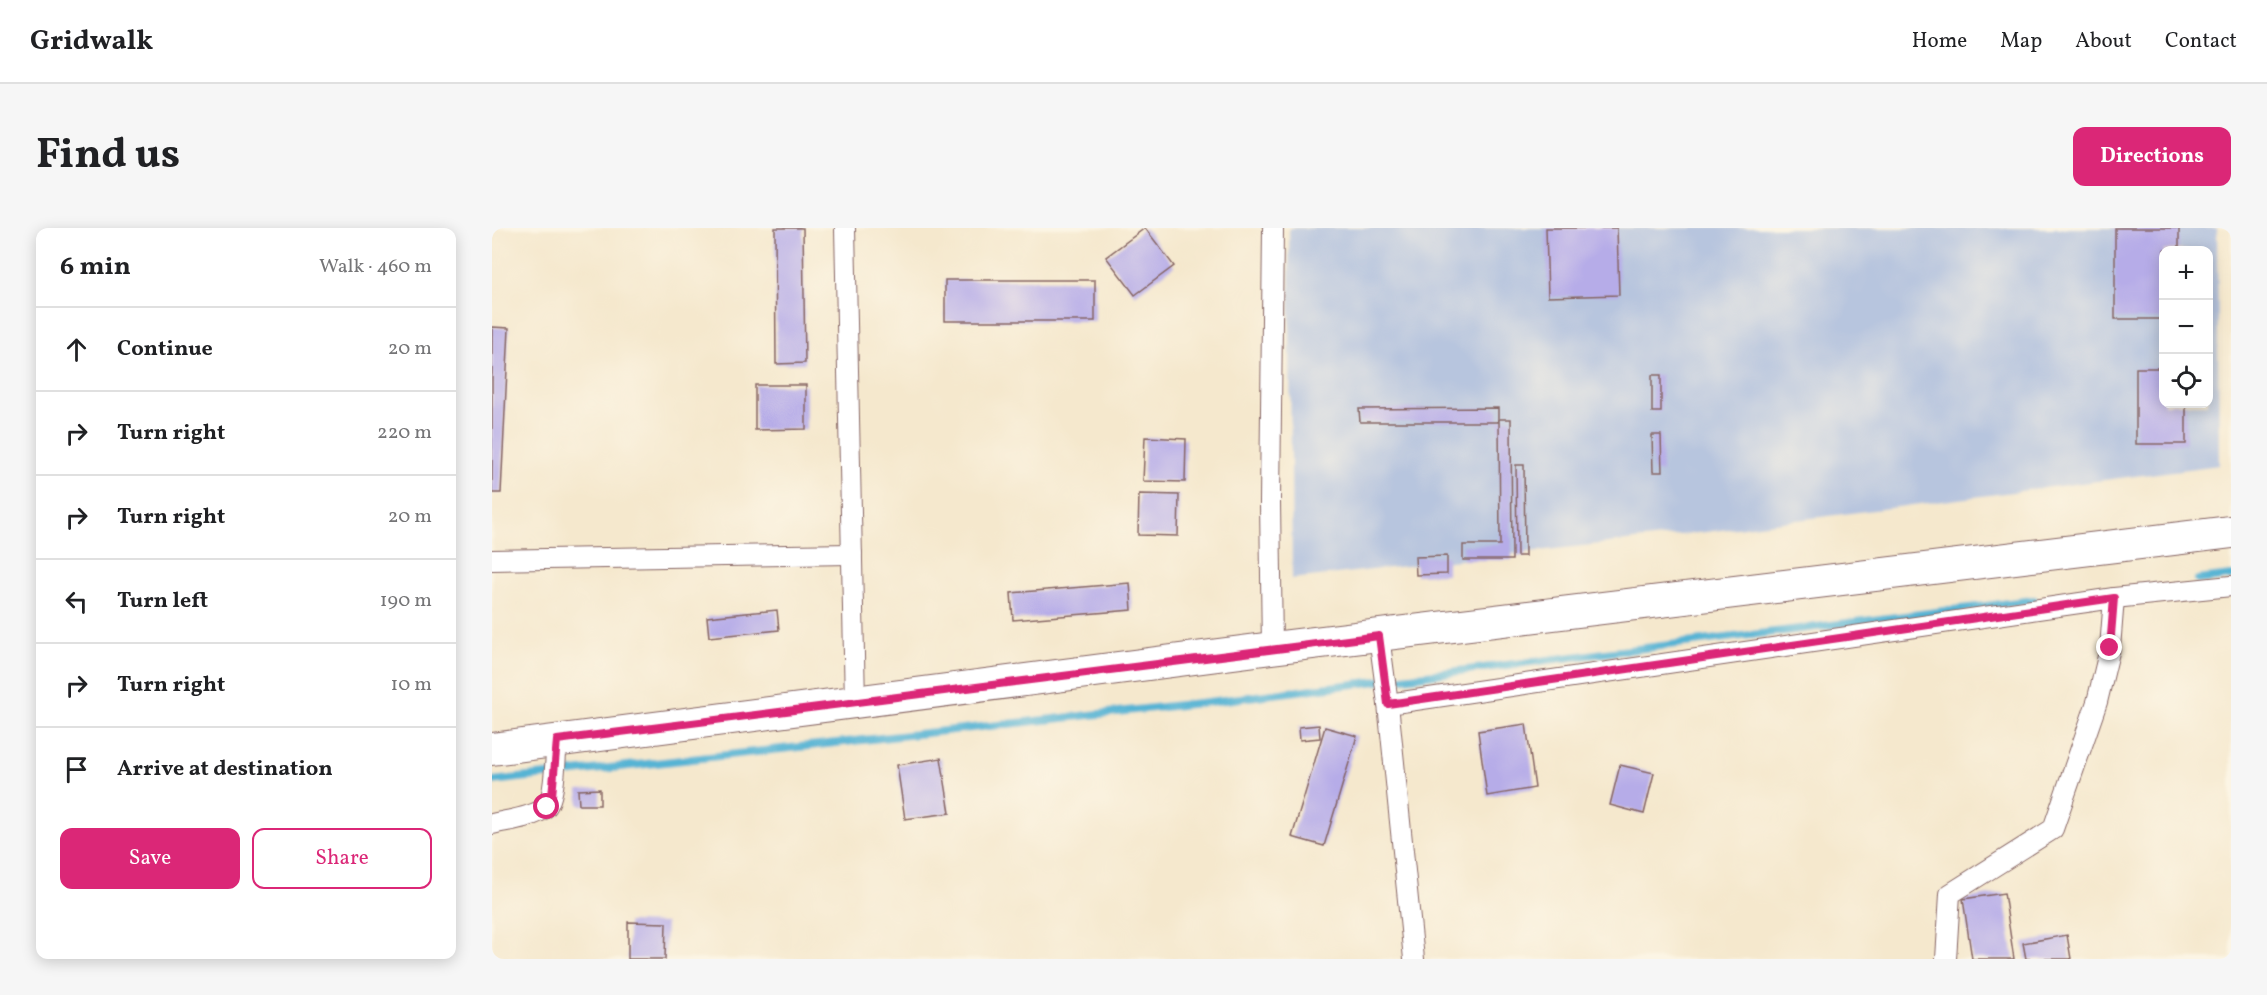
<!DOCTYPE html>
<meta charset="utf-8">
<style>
body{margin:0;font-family:Vollkorn,serif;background:#f6f6f6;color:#202124}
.controls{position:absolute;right:18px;top:18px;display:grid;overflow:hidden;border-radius:12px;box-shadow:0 3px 15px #0003}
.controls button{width:54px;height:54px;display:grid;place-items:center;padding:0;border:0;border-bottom:2px solid #e0e0e0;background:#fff;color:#202124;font:30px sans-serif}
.stop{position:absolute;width:18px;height:18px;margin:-14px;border:4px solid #db2777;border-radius:50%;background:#fff}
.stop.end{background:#db2777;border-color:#fff;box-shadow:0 2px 6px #0008}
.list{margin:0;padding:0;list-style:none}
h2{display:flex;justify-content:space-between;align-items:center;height:78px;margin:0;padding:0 24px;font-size:26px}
h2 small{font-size:20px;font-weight:400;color:#757577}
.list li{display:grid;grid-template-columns:39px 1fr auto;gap:18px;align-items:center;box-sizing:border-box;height:84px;padding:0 24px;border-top:2px solid #e0e0e0}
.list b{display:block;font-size:22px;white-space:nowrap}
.list em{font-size:20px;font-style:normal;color:#757577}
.actions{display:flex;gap:12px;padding:18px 24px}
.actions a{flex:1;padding:14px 0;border:2px solid #db2777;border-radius:12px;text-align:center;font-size:21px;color:#db2777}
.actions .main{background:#db2777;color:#fff}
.icon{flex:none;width:33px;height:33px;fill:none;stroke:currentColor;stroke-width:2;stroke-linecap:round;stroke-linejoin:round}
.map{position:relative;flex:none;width:1739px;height:731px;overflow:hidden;border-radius:12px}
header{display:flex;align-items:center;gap:36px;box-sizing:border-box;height:84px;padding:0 30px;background:#fff;border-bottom:2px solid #e0e0e0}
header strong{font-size:28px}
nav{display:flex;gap:33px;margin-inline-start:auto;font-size:21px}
.intro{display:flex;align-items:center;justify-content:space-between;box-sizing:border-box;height:144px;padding:0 36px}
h1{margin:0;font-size:42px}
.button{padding:15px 27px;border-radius:12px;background:#db2777;color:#fff;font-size:21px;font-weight:700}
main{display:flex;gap:36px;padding:0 36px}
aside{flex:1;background:#fff;border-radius:12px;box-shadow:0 3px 15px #0003}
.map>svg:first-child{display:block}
.industrial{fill:#b7c5de;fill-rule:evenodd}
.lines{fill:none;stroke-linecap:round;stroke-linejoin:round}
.stream{stroke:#56b4d4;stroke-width:8}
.building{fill:#b6ace8}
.minor-casing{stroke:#866564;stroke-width:22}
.primary-casing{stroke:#866564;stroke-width:34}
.minor{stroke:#fff;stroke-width:20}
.primary{stroke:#fff;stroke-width:32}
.route{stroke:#db2777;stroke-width:8}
</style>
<header>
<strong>Gridwalk</strong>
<nav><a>Home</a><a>Map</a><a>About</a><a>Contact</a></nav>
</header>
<div class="intro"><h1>Find us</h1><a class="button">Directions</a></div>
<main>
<aside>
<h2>6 min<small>Walk · 460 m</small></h2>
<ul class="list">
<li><svg class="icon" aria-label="ahead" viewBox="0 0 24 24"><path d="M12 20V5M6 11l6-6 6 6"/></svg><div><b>Continue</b></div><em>20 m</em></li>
<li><svg class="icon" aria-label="right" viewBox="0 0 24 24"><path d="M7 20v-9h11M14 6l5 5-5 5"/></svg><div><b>Turn right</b></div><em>220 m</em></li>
<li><svg class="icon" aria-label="right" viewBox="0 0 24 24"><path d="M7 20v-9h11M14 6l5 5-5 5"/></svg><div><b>Turn right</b></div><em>20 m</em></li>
<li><svg class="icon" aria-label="left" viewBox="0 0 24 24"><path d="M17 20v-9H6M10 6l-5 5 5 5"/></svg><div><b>Turn left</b></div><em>190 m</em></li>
<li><svg class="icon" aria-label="right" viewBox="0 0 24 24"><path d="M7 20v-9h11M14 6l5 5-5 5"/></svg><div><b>Turn right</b></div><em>10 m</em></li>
<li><svg class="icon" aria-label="arrive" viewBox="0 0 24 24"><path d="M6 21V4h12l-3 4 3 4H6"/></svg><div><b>Arrive at destination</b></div></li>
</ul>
<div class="actions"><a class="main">Save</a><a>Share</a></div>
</aside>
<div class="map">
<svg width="1739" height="731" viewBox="0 0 1739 731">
<rect width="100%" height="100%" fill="#fcf5e5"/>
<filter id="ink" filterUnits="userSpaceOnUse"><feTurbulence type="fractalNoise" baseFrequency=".0167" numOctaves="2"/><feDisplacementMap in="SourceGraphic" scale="12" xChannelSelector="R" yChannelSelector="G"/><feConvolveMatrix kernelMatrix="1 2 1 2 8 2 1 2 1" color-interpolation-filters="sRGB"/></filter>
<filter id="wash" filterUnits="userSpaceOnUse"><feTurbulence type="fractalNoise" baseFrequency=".008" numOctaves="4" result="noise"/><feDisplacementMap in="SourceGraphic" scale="24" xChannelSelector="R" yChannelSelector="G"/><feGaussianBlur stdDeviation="1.35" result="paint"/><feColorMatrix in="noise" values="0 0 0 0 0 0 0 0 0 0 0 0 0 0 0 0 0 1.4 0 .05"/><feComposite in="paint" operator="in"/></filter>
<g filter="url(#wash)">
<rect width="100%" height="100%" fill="#f5e8cd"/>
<path class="industrial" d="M797 0H1725L1727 237 1214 304 800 351ZM1672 22H1716V176H1672Z"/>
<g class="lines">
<g class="stream">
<polyline points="1706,352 1739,348"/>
<polyline points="0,553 716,474 1542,372"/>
</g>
</g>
<g id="blocks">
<g class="building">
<polygon points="283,0 311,0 313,135 284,136"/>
<polygon points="653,0 682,38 643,67 614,29"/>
<polygon points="1054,0 1125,0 1127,67 1056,69"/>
<polygon points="1623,0 1687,0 1687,22 1672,22 1672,91 1623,91"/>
<rect x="453" y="52" width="150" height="41"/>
<polygon points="0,99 17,100 9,265 0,265"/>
<polygon points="1644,140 1672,140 1672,176 1694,176 1694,216 1644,216"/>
<rect x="1160" y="147" width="9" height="37"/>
<polygon points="263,157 314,157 314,201 263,202"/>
<polygon points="1006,180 1006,194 868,194 867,181"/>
<polygon points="1007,191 1019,191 1020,332 971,332 971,317 1008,317"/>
<polygon points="1160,207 1169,207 1170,244 1161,244"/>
<polygon points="653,209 694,211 693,254 651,253"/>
<polygon points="1024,237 1032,237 1033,328 1025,328"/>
<polygon points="647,266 687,267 686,308 646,307"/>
<polygon points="955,328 955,346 924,347 923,329"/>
<polygon points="638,355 640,382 521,392 519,365"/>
<polygon points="285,382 287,402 217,409 215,389"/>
<polygon points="1034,496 1043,560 995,568 986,503"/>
<polygon points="827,497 828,510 808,512 807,499"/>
<polygon points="833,499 865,508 832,618 800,609"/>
<polygon points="449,530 458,585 413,591 405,537"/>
<polygon points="1128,537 1162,545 1152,586 1118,577"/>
<polygon points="108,561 108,577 87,577 86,562"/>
<polygon points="1512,665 1522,731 1480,731 1471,671"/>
<polygon points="136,694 174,695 173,731 136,731"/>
<polygon points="1575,707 1579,731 1534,731 1531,715"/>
</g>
</g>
</g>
<g filter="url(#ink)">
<use href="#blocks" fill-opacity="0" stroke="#866564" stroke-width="1.5"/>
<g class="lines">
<defs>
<g id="minor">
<polyline points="353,0 363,475"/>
<polyline points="0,332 360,326"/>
<polyline points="887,408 896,476 922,731"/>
<polyline points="780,420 778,274 781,0"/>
<polyline points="896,476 1622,370 1739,358"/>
<path d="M0 596C16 592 40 590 53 580 64 571 63 527 65 512"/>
<polyline points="1454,731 1458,666 1561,601 1605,474 1618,420 1622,370"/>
</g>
<polyline id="primary" points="0,521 780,420 1739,304"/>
</defs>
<use href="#minor" class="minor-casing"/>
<use href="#primary" class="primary-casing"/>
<use href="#minor" class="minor"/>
<use href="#primary" class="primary"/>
</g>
</g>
<g class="lines" filter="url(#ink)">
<polyline class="route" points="55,579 60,568 65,512 887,408 896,476 1622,370 1618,420"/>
</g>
</svg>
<div class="controls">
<button>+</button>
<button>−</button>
<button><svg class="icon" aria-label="locate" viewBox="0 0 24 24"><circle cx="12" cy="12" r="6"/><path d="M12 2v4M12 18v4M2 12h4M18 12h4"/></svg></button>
</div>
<div class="stop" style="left:55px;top:579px"></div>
<div class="stop end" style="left:1618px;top:420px"></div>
</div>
</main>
